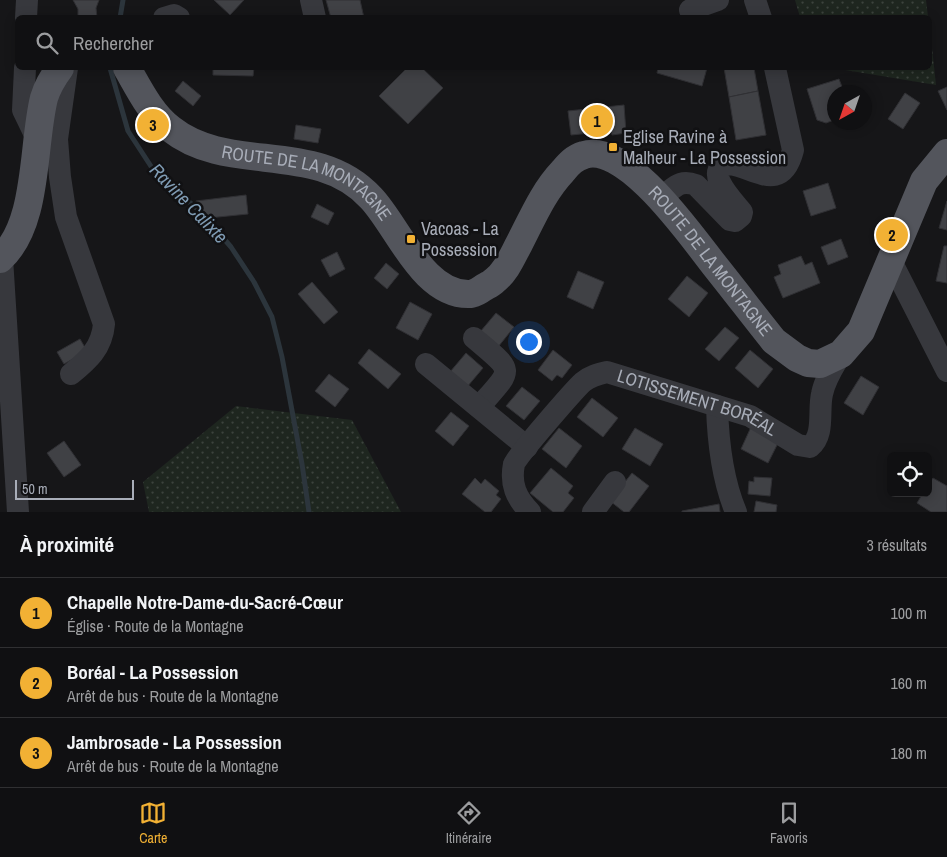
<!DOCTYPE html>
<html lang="fr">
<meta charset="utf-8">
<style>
body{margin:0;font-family:"Archivo Narrow",sans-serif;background:#1e1e20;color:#f1f3f6}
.controls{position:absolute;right:15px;bottom:15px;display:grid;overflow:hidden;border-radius:8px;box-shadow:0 2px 12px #0003}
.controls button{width:45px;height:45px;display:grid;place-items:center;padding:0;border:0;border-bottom:1px solid #303032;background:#101012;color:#f1f3f6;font:25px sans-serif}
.compass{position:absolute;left:827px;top:85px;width:45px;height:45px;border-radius:50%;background:#101012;box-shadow:0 2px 12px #0003;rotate:220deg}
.scale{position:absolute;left:15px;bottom:12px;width:119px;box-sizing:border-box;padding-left:5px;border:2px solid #a8adb8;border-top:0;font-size:14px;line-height:18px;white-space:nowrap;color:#a8adb8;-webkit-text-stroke:4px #111113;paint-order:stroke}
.you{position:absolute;left:528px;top:341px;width:18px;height:18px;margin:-12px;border:4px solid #fff;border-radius:50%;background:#1a73e8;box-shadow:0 0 0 8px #1a73e833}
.badge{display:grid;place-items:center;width:32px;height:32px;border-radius:50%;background:#f2b134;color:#111;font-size:16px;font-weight:700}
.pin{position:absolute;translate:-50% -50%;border:2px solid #fff;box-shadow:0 1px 5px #0006}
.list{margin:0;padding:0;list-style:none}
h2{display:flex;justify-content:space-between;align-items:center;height:65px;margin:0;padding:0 20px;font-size:21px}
h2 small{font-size:16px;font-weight:400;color:#9c9d9f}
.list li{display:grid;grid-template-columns:32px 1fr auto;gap:15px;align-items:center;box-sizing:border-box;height:70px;padding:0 20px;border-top:1px solid #303032}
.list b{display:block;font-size:19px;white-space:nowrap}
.list p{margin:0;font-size:16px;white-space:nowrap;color:#9c9d9f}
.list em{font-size:16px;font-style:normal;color:#9c9d9f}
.icon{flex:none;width:28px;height:28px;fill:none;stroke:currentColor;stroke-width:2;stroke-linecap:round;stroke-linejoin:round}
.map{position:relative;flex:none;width:947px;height:512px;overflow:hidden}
.search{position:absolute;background:#101012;box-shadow:0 2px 12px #0003;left:15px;right:15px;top:15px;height:55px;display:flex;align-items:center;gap:12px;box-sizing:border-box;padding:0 18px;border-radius:8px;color:#9c9d9f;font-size:19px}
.sheet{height:275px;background:#101012}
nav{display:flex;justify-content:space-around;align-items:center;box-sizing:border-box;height:70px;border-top:1px solid #303032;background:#101012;font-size:14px;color:#9c9d9f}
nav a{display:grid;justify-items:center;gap:2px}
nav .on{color:#f2b134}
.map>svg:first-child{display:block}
.grass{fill:url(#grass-dots)}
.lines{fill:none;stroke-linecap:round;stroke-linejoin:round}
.stream{stroke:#2c353c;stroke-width:5}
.building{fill:#404145;stroke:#303034}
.minor{stroke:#37383d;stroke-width:22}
.major{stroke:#53555c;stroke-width:28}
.poi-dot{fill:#f2b134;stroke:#111113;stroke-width:2}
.labels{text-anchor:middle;stroke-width:5;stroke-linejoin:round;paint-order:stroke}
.poi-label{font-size:18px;fill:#a8adb8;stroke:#111113;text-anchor:start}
.street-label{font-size:18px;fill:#a8adb8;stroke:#111113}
.water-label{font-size:19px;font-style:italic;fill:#7f9bb3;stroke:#111113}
</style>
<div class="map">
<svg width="947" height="512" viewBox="0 0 947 512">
<defs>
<pattern id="grass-dots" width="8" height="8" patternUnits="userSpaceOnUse" patternTransform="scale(1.25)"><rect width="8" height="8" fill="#1e261f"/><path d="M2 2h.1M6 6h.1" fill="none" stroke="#3c433d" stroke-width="1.8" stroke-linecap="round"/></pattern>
</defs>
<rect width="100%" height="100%" fill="#161618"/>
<g class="grass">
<polygon points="795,0 926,0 928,17 800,17"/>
<polygon points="930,29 936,85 833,68 930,68"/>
<polygon points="236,406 352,420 401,512 149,512 143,482"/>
</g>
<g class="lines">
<g class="stream">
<polyline points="120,18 123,0"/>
<polyline points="110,68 128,131 156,174 201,212 231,247 254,282 272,317 282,357 302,464 309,512"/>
</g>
</g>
<g class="building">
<polygon points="73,0 99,0 96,8 97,18 78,18 78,9"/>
<polygon points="214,0 244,0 230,15"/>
<polygon points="326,0 360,0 364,18 331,18"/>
<polygon points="213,68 254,68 253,76 213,75"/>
<polygon points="407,68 422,68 443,88 408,124 379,96"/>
<polygon points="658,68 707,68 702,86 657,73"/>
<polygon points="724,68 754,68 758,91 729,97"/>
<polygon points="839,79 844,92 834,92 834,120 826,123 817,120 807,89"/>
<polygon points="183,81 201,96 193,106 175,91"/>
<polygon points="947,87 947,110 938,91"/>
<polygon points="758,91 766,135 736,140 729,97"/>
<polygon points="905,93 920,103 903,129 888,119"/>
<polygon points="624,105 626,133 612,135 611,131 571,135 568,111"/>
<polygon points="296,125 321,129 318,143 294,139"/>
<polygon points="828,183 836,208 811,216 803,191"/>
<polygon points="246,195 248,214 198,219 196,201"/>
<polygon points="947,201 947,230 939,228"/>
<polygon points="317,204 334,213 328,225 311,217"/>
<polygon points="841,239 848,257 828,265 821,247"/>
<polygon points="944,246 947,246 947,283 936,281"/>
<polygon points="337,252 345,269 330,277 321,260"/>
<polygon points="801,256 805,265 812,262 820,283 783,298 774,277 781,274 778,265"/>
<polygon points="386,263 399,274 387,289 374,278"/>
<polygon points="578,271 604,282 593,309 567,297"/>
<polygon points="687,276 708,293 689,317 668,299"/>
<polygon points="312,282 338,312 324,324 298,294"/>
<polygon points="410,302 432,314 418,340 396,328"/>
<polygon points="496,313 514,327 498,347 480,332"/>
<polygon points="725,327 739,338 719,361 705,349"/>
<polygon points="80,339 87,351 64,364 57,352"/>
<polygon points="369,349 401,374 388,389 358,363"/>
<polygon points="553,350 572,365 562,378 557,375 552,381 538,370"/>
<polygon points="750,350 773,369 758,388 735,368"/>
<polygon points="466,353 483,368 467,387 450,372"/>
<polygon points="329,374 349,389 335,407 315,391"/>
<polygon points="861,376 879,387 863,415 844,403"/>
<polygon points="522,387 540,401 524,420 506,406"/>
<polygon points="592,398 618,418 603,437 577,417"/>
<polygon points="451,412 469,426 453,446 435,431"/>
<polygon points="751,427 779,441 768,463 741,449"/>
<polygon points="559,428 582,446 566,468 542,449"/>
<polygon points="635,428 663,444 650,466 622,449"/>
<polygon points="64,441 81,465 64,477 47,453"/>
<polygon points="551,468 573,486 568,493 574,498 563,512 553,512 530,493"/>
<polygon points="632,473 649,486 629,512 624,512 610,501"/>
<polygon points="754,477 772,478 770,496 748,494 749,481 754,482"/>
<polygon points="475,478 481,484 485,479 499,491 496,495 501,499 491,512 485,512 462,494"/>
<polygon points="933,478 947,486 947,512 931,512 917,503 923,493 928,493 928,484"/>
<polygon points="756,501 777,505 776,512 754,512"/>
<polygon points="719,504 720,512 682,512 682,511"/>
</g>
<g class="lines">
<g class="minor">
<polyline points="311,0 315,18"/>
<polyline points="755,0 761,18"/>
<polyline points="690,10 718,0"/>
<polyline points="26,18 27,0"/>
<polyline points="164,18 174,15 179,18"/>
<polyline points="25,68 23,110 38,141"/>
<path d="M67 68 57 139 60 177 66 217 104 324C102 348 88 360 71 374"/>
<path d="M661 197C675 188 679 179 696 185L730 220 735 221 741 216 742 212C734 202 700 168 730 164 757 169 782 193 793 150L775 68"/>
<polyline points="2,258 18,512"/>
<polyline points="891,261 947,371"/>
<path d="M474 338C515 373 514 367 479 407"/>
<polyline points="426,364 527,447"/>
<path d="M717 406C718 442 722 479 736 512"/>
<path id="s1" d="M530 512C516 498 510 484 514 464 515 458 575 389 583 382 590 376 598 374 607 372L750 416 798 445 810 447C825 435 818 411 822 394 825 379 834 366 841 354"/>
<polyline points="593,512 615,482"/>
</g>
<g class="major">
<path id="s2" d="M127 68C139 89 151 114 171 129 229 175 317 139 371 198 398 226 423 297 471 294 475 293 479 291 483 288 486 286 491 284 494 281 506 272 512 257 519 244 532 219 543 192 563 171 569 164 574 158 584 155 626 141 692 237 715 266 735 291 754 316 774 341L797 358 808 363 820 364 841 354 861 331 924 181 947 153"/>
<path d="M0 259C39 224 32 146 44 98 47 88 54 76 60 68"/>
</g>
</g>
<g class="poi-dot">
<rect x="608" y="142" width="10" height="10" rx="2.5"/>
<rect x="406" y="234" width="10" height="10" rx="2.5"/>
</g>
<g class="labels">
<g class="poi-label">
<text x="623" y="143">Eglise Ravine à<tspan x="623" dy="21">Malheur - La Possession</tspan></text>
<text x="421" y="235">Vacoas - La<tspan x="421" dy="21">Possession</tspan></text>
</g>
<g class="street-label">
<text dy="6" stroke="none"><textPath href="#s2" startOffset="225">ROUTE DE LA MONTAGNE</textPath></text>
<text dy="6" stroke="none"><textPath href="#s2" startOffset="792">ROUTE DE LA MONTAGNE</textPath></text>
<text dy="6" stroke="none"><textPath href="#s1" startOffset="282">LOTISSEMENT BORÉAL</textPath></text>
</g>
<g class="water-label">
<text transform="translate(189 203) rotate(46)" y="7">Ravine Calixte</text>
</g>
</g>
</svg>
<div class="controls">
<button><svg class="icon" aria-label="locate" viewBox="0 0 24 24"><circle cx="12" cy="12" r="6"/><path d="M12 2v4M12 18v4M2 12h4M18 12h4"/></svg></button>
</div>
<svg class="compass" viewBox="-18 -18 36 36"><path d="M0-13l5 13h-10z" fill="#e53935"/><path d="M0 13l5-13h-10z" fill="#9c9d9f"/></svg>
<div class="scale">50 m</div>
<div class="you"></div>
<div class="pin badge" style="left:597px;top:121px">1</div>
<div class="pin badge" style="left:892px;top:235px">2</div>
<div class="pin badge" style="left:153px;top:125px">3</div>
<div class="search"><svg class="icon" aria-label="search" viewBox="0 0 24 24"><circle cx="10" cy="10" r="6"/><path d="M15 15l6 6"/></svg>Rechercher</div>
</div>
<section class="sheet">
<h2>À proximité<small>3 résultats</small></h2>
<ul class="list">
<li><span class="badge">1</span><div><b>Chapelle Notre-Dame-du-Sacré-Cœur</b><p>Église · Route de la Montagne</p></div><em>100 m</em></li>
<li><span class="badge">2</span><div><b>Boréal - La Possession</b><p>Arrêt de bus · Route de la Montagne</p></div><em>160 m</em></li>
<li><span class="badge">3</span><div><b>Jambrosade - La Possession</b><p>Arrêt de bus · Route de la Montagne</p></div><em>180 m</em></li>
</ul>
</section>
<nav>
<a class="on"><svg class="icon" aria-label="map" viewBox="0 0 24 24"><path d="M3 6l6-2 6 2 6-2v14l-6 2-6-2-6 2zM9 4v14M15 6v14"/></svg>Carte</a>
<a><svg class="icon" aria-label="directions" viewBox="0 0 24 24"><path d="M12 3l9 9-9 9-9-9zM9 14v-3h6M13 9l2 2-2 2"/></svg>Itinéraire</a>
<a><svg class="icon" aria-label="saved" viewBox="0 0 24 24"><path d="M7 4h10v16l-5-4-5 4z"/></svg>Favoris</a>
</nav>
